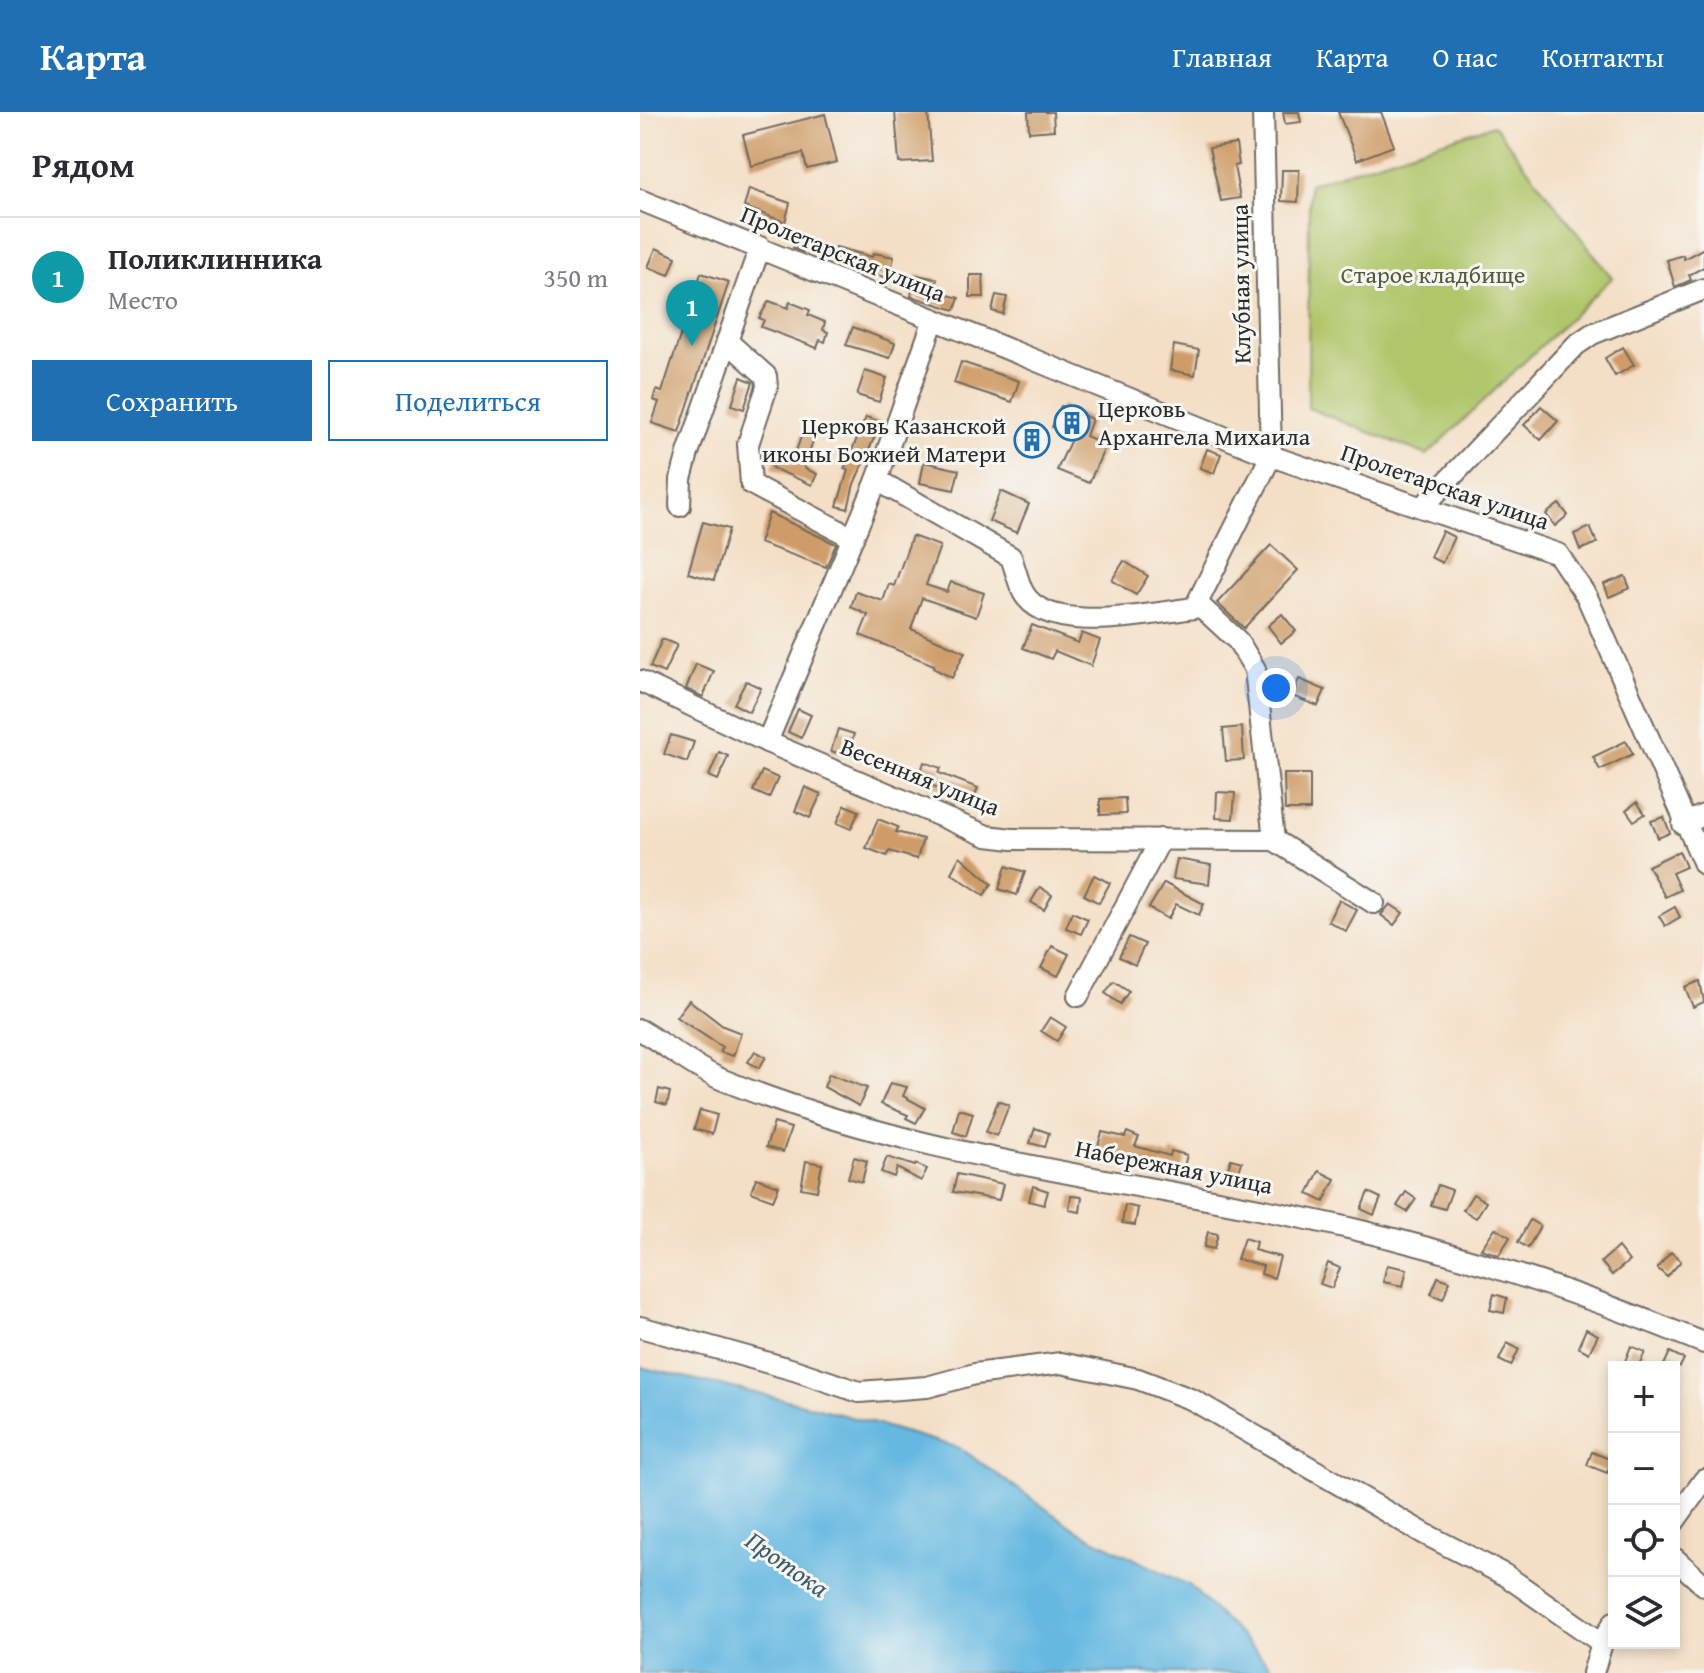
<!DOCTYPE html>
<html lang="ru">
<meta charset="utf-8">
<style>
body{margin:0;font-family:"Gentium Book Plus",serif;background:#f7f7f7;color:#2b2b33}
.controls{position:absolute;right:24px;bottom:24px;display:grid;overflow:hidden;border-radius:0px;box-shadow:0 4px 12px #0003}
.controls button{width:72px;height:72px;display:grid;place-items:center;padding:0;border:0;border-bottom:2px solid #e1e1e2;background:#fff;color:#2b2b33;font:40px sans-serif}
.you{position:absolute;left:636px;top:576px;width:28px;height:28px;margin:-20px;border:6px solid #fff;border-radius:50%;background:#1a73e8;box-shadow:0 0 0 12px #1a73e833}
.badge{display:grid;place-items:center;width:52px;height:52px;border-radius:50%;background:#1f6fb2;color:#fff;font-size:26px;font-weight:700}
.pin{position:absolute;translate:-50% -66px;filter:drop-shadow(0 2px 4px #0008)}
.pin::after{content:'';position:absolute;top:42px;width:28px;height:24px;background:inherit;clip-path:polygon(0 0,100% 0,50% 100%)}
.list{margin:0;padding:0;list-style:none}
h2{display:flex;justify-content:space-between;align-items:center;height:104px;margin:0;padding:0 32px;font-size:34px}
h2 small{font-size:26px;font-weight:400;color:#7c7c81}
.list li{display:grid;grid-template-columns:52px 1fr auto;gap:24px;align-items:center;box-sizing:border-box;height:120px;padding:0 32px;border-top:2px solid #e1e1e2}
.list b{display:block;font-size:30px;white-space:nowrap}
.list p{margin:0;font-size:26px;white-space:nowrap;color:#7c7c81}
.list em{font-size:26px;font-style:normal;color:#7c7c81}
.actions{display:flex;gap:16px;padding:24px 32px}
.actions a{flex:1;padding:18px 0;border:2px solid #1f6fb2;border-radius:0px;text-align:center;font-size:28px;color:#1f6fb2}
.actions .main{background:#1f6fb2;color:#fff}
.icon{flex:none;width:44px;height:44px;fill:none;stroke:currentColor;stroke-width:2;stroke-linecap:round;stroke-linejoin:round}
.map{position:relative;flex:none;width:1064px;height:1561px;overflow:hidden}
header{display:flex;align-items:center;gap:48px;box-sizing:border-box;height:112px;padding:0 40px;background:#1f6fb2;color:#fff}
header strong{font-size:38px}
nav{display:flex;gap:44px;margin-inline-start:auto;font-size:28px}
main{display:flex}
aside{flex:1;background:#fff}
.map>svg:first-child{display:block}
.green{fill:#b1c66b;stroke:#6e784b;stroke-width:2}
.water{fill:#65b8e1;stroke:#487286;stroke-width:2}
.building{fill:#cf9c68}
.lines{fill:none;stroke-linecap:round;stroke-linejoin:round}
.minor-casing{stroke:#716a61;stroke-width:24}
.minor{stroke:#fff;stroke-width:20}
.labels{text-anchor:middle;stroke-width:6;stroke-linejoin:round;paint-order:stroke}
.street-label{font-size:24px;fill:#2b2b2b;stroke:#f6f6f2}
.park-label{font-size:24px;fill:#535a3e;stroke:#f6f6f2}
.poi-label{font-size:24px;fill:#2b2b2b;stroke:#f6f6f2;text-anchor:start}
.water-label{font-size:26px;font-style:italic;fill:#3f5c6b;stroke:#f6f6f2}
</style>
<header>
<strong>Карта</strong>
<nav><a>Главная</a><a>Карта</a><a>О нас</a><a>Контакты</a></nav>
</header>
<main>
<aside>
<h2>Рядом<small></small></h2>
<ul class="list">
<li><span class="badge" style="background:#0f9aa8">1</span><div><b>Поликлинника</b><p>Место</p></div><em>350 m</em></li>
</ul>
<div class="actions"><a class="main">Сохранить</a><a>Поделиться</a></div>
</aside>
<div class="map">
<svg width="1064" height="1561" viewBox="0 0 1064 1561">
<rect width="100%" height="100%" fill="#f6f6f2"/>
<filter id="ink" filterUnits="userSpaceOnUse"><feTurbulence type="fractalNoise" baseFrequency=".0125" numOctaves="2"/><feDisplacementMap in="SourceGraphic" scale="16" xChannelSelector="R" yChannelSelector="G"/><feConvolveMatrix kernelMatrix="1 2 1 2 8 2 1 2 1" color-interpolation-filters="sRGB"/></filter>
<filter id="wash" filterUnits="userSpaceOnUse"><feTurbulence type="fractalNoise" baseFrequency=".006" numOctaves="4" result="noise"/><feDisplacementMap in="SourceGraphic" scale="32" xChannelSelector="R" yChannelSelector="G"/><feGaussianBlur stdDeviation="1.8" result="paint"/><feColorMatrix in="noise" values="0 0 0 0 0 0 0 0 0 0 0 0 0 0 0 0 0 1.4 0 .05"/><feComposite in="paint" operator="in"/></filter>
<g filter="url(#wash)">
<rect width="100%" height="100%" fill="#f4dfc6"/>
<polygon class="green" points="854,13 972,166 787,343 668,296 669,72"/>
<polygon class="water" points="0,1255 168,1293 320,1336 439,1420 549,1473 638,1561 0,1561"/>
<g id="blocks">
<g class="building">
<polygon points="255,0 288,0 292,49 259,51"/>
<polygon points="388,0 413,0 414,18 389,20"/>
<polygon points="643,0 659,0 661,10 645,12"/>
<polygon points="698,0 741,0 754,34 717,48"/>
<polygon points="185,2 197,50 167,57 163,41 111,54 103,23"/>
<polygon points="596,32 599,53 594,54 600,86 581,89 569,36"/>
<polygon points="642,58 659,58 658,90 641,89"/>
<polygon points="109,77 150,91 145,110 104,95"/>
<polygon points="157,123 167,126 163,140 153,136"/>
<polygon points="196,135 232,145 233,141 254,145 249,166 192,152"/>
<polygon points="16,136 36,145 29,163 8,155"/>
<polygon points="1064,136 1064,155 1049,163 1051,168 1035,175 1027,148 1043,143 1044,147"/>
<polygon points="61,161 89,170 39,320 12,311 19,290 13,288 16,278 22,280 51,190 46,188 49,179 55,181"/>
<polygon points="276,163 297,167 294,179 319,186 315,198 271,184"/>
<polygon points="330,163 343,163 344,185 330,185"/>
<polygon points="356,183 367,185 363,202 352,199"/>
<polygon points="129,189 148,196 150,190 170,198 168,203 185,210 183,218 188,220 185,230 180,228 177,236 121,215 124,208 119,206"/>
<polygon points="213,215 255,231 250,246 206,233"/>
<polygon points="534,233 559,238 555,263 530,258"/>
<polygon points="983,235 994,253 975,264 965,246"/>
<polygon points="321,250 379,269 372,290 314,271"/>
<polygon points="225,259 247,266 239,290 217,283"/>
<polygon points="101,265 113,270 104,297 92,293"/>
<polygon points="421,294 452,307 446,324 466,333 449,371 417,358 432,325 412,315"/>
<polygon points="901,294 918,309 901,328 884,313"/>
<polygon points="226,305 241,310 214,372 208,397 197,394 208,358 204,357"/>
<polygon points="165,313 177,317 164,356 177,362 172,373 132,356 137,344 152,351"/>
<polygon points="567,337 581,342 574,361 560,356"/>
<polygon points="284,350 319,358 314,378 280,371"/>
<polygon points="361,379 389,392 377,421 349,409"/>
<polygon points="919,392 928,403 915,414 906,402"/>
<polygon points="129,401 196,432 186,455 119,431"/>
<polygon points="63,410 89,417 74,468 48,461"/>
<polygon points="950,415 957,431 940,438 934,422"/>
<polygon points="802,419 814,425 802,451 790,445"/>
<polygon points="272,424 300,434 286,473 307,480 311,470 344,481 336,505 282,486 271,517 325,540 312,566 293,556 294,553 220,523 228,503 211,495 216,480 243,489 249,472 254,474"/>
<polygon points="631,433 658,458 604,516 577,491"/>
<polygon points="484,449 508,464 496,483 472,468"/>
<polygon points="985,464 990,476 969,485 964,472"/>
<polygon points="642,502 656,519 641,531 628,514"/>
<polygon points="392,513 438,531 442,521 460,528 451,554 415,539 411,547 383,536"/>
<polygon points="22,527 37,533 24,561 10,555"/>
<polygon points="56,552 74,559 63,585 46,577"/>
<polygon points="659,567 685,578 678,594 652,584"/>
<polygon points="106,569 121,576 109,600 94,592"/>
<polygon points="158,597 171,603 161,626 148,620"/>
<polygon points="602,615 604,648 586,649 583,617"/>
<polygon points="198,617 214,622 207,644 191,639"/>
<polygon points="31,623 54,630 47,650 24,642"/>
<polygon points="986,629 993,642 960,658 953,645"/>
<polygon points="79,640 88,644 78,668 69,664"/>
<polygon points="284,650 301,656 299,661 338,676 330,696 305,686 308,679 278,669"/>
<polygon points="122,659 138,666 129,686 113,679"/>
<polygon points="644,662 670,662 670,698 645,698"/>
<polygon points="165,675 181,682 170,706 155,699"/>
<polygon points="577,680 595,681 593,707 576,706"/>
<polygon points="485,686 486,702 460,703 460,687"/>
<polygon points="997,690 1005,702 994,709 986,698"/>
<polygon points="205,693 219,699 211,717 197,711"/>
<polygon points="1024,705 1030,721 1018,726 1011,709"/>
<polygon points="238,707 258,715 256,720 283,727 277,747 249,739 247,744 226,736"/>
<polygon points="1039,739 1046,755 1032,761 1040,778 1025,785 1008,754"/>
<polygon points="320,744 352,772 344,783 311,761"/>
<polygon points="537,747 571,753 569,772 533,767"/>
<polygon points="366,754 385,760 377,783 359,777"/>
<polygon points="454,763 470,771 459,791 444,783"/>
<polygon points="524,771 564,792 559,803 536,792 528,807 509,796"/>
<polygon points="400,775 412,783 404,798 391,790"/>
<polygon points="699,788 717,798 706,819 688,809"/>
<polygon points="750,792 763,801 754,813 741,803"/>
<polygon points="1035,795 1040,805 1025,814 1019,804"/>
<polygon points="432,800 448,807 441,822 426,816"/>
<polygon points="489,825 505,832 495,853 479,845"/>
<polygon points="412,834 429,842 418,864 401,856"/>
<polygon points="474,869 489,879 480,892 465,881"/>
<polygon points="1060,869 1064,890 1053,895 1045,875"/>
<polygon points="49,888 83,914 101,921 93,944 80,940 82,935 36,905"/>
<polygon points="410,905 426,915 417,929 401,919"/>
<polygon points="115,939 126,945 119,956 108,950"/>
<polygon points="189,962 227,976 219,994 184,975"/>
<polygon points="250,971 267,975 263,984 285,996 276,1011 266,1006 268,1003 241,992"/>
<polygon points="19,977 30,980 27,993 16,990"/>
<polygon points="358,989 369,993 357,1024 346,1020"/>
<polygon points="319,997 333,1001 326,1024 313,1020"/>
<polygon points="60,998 77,1003 72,1022 54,1017"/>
<polygon points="134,1011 151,1016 143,1040 126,1035"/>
<polygon points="395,1016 409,1021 405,1035 390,1031"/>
<polygon points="462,1020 485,1025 487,1020 499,1025 495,1034 530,1044 531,1039 547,1043 543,1058 520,1053 518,1059 458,1034"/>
<polygon points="214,1045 227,1049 222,1070 208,1066"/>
<polygon points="247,1045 275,1054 276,1052 287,1057 281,1069 257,1056 254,1065 241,1060"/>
<polygon points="591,1047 602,1050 598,1063 587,1060"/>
<polygon points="166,1049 182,1052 177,1079 161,1076"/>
<polygon points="679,1059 695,1067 684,1090 668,1082"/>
<polygon points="317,1062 363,1072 359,1088 313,1080"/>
<polygon points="116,1066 139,1074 133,1088 111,1080"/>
<polygon points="798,1073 812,1078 805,1097 791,1093"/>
<polygon points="393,1074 408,1079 404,1093 389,1089"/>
<polygon points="728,1080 741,1086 734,1103 721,1097"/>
<polygon points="766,1080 776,1087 767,1100 757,1094"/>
<polygon points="833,1082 846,1090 836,1106 823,1098"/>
<polygon points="431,1084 442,1085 440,1100 429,1098"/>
<polygon points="485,1093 498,1096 495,1113 482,1111"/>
<polygon points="890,1108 900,1114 888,1136 878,1130"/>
<polygon points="855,1116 870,1125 859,1143 841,1137"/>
<polygon points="568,1120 578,1122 574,1137 564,1135"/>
<polygon points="604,1126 616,1130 614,1138 640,1145 634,1166 621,1162 623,1154 597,1147"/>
<polygon points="978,1135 989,1149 972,1163 961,1150"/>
<polygon points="1031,1140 1041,1149 1027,1165 1017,1156"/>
<polygon points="688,1151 700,1156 692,1176 680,1172"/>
<polygon points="747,1153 767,1157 763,1174 743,1170"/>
<polygon points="798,1165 810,1169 803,1187 791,1182"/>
<polygon points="854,1182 867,1186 864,1201 850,1198"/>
<polygon points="946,1217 958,1223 949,1241 938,1235"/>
<polygon points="867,1231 879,1237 871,1254 859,1248"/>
<polygon points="991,1234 1005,1240 998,1255 984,1252"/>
<polygon points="1030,1240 1044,1247 1040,1255 1023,1255"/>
<polygon points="952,1340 972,1348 967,1361 947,1353"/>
</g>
</g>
</g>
<g filter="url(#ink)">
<use href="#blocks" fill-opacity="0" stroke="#716a61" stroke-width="2"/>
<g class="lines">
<defs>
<g id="minor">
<polyline points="623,0 631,344 557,491 598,529 615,557 634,728"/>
<polyline points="0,88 631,344 918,442 947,485 1064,752"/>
<polyline points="87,229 126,264 127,275 108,332 111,372 213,426"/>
<path d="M237 368 371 445C375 456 378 470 383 480 407 525 512 501 554 496L557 491"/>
<polyline points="40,394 41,367 48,341 120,135"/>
<polyline points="783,395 936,233 952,222 1064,177"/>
<polyline points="0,569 127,630 347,724 372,727 634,728 734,791"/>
<polyline points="127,630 237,368 294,207"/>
<polyline points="1043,712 1064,703"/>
<polyline points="438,884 521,727"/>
<path d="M0 918C27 934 54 956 83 968 285 1050 503 1068 713 1117 834 1145 949 1184 1064 1231"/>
<polyline points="0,1215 154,1258 219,1280 287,1275 335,1262 421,1251 498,1267 553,1288 785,1422 865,1463 962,1531"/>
<polyline points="1034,1410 1064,1368"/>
<polyline points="1034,1446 1064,1473"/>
<polyline points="953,1561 962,1531 974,1510"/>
</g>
</defs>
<use href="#minor" class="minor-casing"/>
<use href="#minor" class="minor"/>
</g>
</g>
<defs>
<symbol id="building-ring" viewBox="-11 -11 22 22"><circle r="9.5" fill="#f6f6f2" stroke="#1f6fb2" stroke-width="1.5"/><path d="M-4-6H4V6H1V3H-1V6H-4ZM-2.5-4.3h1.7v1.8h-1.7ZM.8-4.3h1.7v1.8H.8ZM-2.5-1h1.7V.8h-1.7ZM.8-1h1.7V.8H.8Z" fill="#1f6fb2"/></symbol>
</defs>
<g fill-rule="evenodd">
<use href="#building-ring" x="412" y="291" width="40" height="40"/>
<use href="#building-ring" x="372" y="308" width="40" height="40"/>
</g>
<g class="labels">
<g class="street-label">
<text transform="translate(203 142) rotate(22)" y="8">Пролетарская улица</text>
<text transform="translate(601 172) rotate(-91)" y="8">Клубная улица</text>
<text transform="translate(805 375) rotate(19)" y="8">Пролетарская улица</text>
<text transform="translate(280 665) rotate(22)" y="8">Весенняя улица</text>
<text transform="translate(534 1055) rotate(11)" y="8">Набережная улица</text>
</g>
<g class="park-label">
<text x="793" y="171">Старое кладбище</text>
</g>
<g class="poi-label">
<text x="458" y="305">Церковь<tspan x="458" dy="28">Архангела Михаила</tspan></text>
<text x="366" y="322" text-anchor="end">Церковь Казанской<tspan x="366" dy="28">иконы Божией Матери</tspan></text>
</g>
<g class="water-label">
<text transform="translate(147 1452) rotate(35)" y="9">Протока</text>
</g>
</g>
</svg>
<div class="controls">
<button>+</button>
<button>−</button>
<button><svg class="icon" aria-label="locate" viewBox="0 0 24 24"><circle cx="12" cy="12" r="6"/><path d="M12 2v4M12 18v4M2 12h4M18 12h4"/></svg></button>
<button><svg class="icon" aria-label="layers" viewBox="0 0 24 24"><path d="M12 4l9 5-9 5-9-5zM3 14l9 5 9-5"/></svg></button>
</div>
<div class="you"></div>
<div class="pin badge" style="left:52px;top:234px;background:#0f9aa8">1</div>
</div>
</main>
